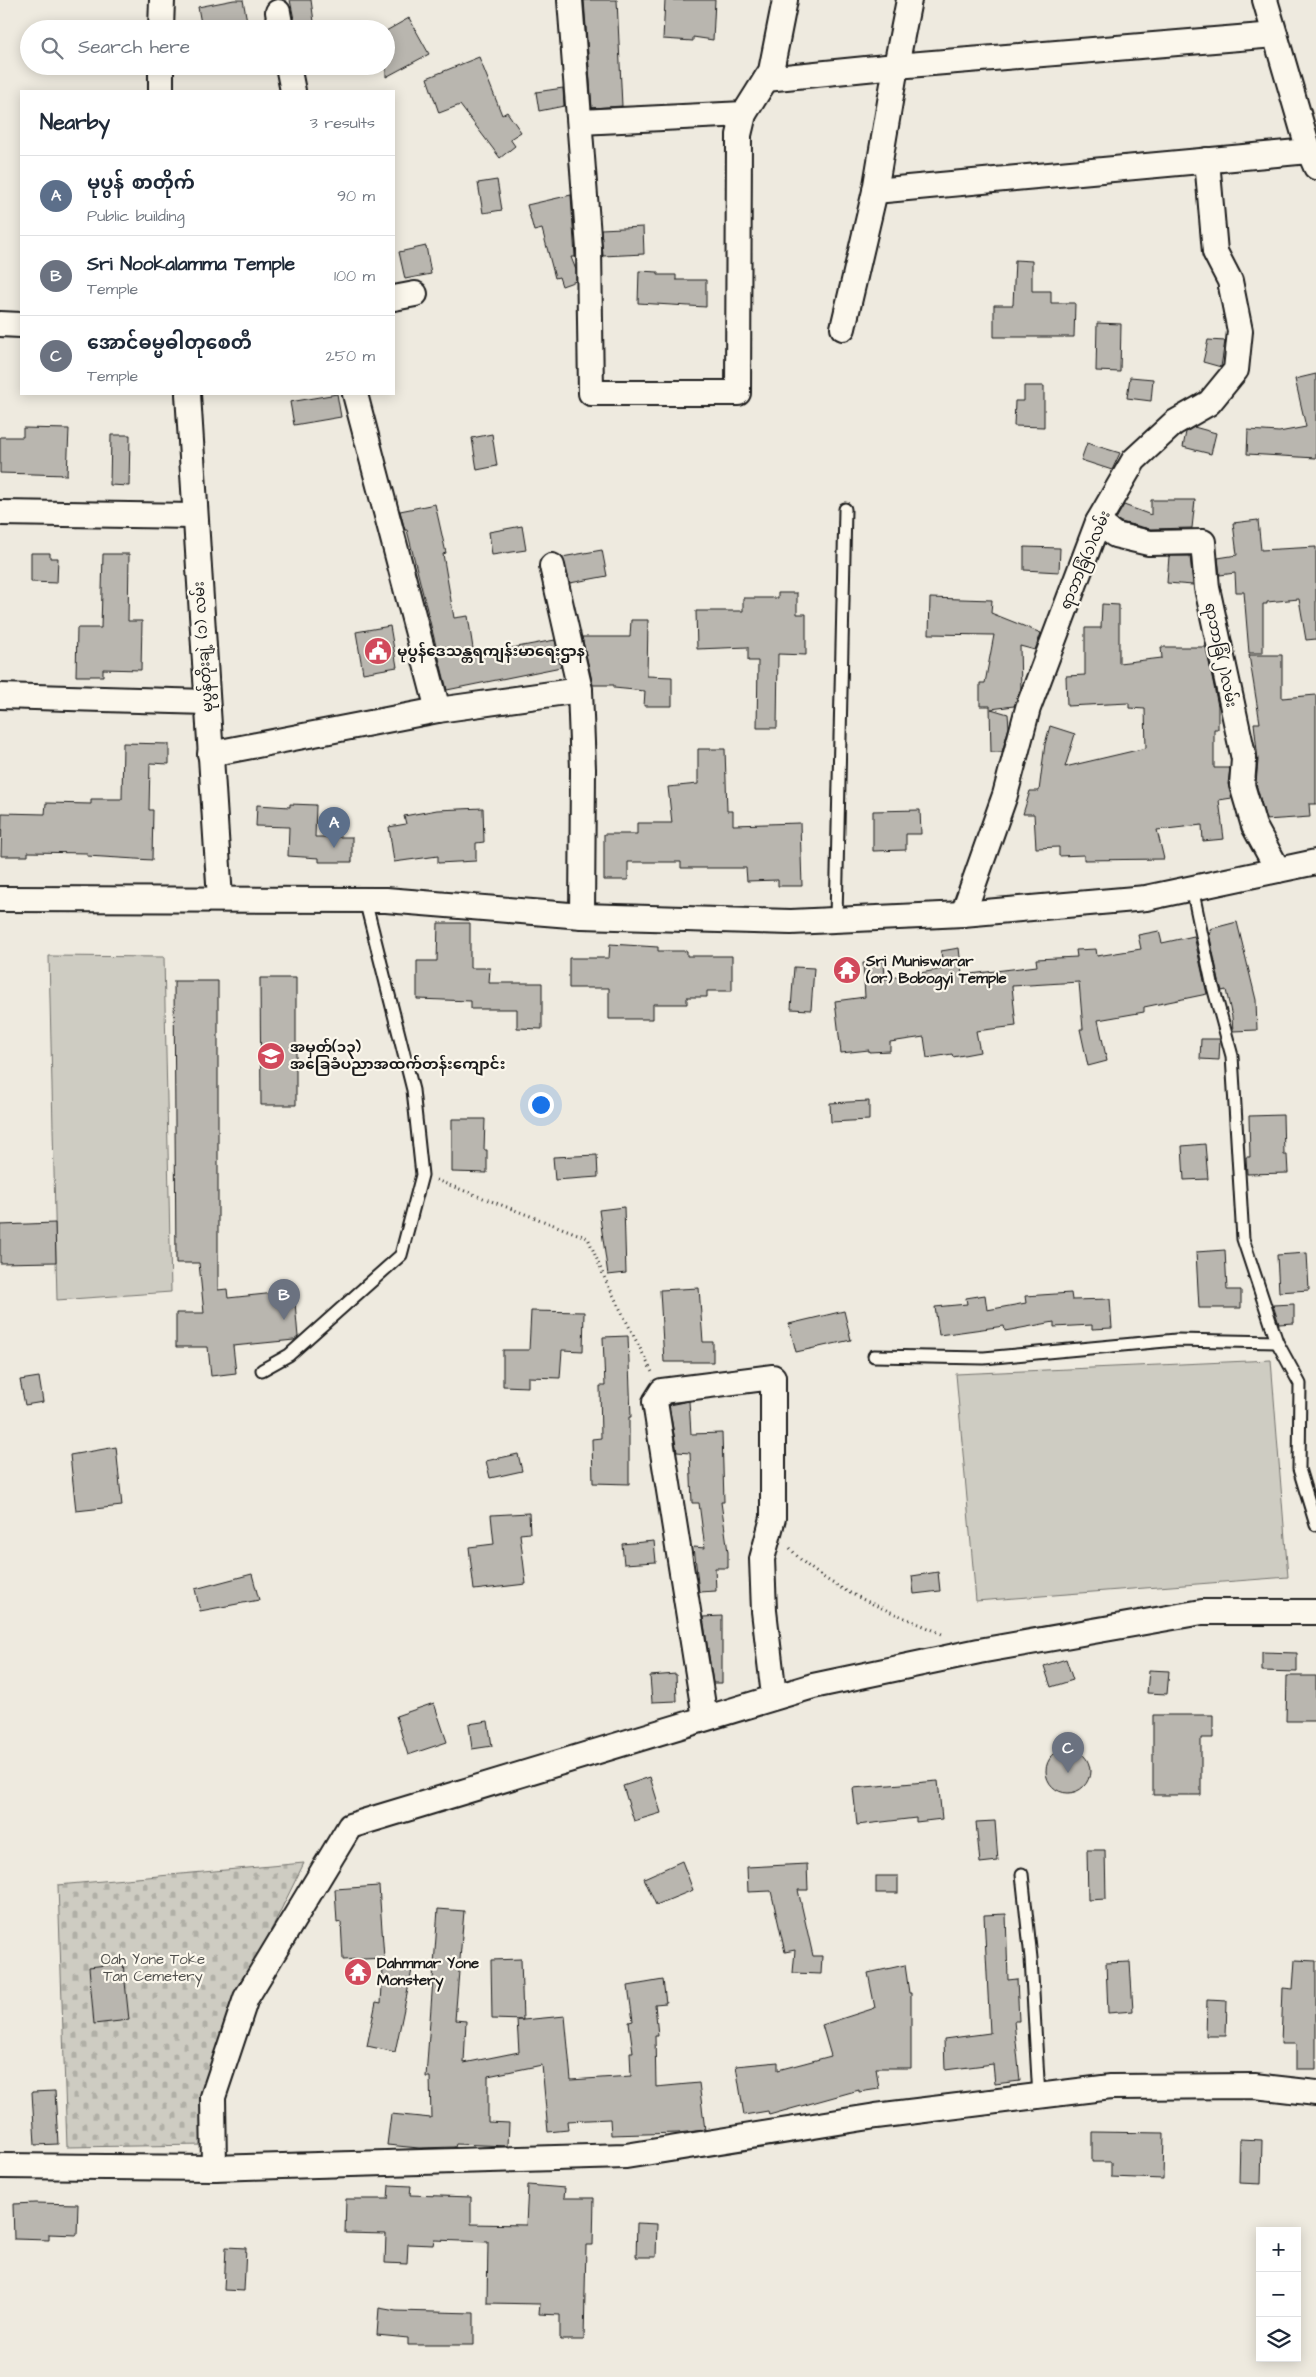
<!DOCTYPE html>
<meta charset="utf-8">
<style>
body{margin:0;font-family:"Architects Daughter","Noto Sans Myanmar",sans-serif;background:#f2f2f3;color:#1f2937}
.controls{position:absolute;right:15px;bottom:15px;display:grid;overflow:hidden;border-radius:0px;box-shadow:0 2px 12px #0003}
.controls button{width:45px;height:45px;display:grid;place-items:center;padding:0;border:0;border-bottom:1px solid #e0e1e3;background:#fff;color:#1f2937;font:25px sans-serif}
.you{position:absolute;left:540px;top:1104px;width:18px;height:18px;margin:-12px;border:4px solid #fff;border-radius:50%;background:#1a73e8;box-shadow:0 0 0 8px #1a73e833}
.badge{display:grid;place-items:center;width:32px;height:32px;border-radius:50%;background:#db2777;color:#fff;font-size:16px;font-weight:700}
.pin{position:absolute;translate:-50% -41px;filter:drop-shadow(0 1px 2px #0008)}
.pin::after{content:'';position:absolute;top:26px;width:18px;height:15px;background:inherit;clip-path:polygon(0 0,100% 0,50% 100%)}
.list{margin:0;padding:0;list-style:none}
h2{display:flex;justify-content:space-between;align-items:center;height:65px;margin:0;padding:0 20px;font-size:21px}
h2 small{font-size:16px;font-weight:400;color:#747a83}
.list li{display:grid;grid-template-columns:32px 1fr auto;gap:15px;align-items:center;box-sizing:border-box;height:80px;padding:0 20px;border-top:1px solid #e0e1e3}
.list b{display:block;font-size:19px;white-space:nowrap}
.list p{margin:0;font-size:16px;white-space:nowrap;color:#747a83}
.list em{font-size:16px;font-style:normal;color:#747a83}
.icon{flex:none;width:28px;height:28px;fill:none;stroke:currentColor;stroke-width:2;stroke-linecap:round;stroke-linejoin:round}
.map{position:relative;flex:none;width:1316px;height:2377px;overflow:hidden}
.search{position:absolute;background:#fff;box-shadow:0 2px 12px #0003;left:20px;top:20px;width:375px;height:55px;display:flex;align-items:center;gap:12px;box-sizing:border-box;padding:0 18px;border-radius:28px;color:#747a83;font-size:19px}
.panel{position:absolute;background:#fff;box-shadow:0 2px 12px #0003;left:20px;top:90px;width:375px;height:305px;border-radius:0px}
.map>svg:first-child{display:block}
.cemetery{fill:url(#cemetery-stones);stroke:#75746f}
.garden{fill:#ceccc2;stroke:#75746f}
.building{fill:#b9b6af;stroke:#1c1c1c}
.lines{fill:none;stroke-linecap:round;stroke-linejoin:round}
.lane-casing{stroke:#1c1c1c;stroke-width:15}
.street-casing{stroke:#1c1c1c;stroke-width:28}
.path{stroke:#1c1c1c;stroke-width:3;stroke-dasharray:1 4;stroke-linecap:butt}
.lane{stroke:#fbf7ec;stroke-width:11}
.street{stroke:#fbf7ec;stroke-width:24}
.labels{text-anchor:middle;stroke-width:4.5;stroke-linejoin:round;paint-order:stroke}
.street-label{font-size:15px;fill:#1c1c1c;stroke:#fbf7ec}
.poi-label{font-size:15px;font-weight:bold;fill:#1c1c1c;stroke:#fbf7ec;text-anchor:start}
.park-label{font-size:15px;fill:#51514e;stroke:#fbf7ec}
</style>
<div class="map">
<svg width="1316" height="2377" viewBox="0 0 1316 2377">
<defs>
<pattern id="cemetery-stones" width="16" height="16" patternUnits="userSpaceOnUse" patternTransform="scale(1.25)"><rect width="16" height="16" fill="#ceccc2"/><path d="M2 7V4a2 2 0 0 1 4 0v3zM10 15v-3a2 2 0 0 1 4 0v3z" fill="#b0afa6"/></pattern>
</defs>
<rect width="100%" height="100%" fill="#eeeadf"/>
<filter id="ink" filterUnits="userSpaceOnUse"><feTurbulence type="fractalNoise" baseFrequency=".02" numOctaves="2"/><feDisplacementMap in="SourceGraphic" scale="10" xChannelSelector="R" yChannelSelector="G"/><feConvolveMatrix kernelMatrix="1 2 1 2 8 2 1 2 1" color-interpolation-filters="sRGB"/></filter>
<g filter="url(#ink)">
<polygon class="cemetery" points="304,1863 241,1991 206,2145 67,2147 58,1885"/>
<g class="garden">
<polygon points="49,956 164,957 171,1292 57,1300"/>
<polygon points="1271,1360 1288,1577 976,1601 956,1374"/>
</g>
<g class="building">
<polygon points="234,0 243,0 247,21 202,29 198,7"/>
<polygon points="290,0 311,0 315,29 296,29"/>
<polygon points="584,0 617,0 622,106 592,108"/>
<polygon points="665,0 715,0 713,40 693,37 693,41 663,39"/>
<polygon points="409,18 429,54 386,77 386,31"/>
<polygon points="479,57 502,115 507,112 521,132 510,139 515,146 500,158 460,105 439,113 427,78"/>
<polygon points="563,88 564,106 539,111 536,92"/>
<polygon points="497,180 502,210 483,213 478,183"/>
<polygon points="571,195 575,257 571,257 576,270 576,281 562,286 559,277 555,278 542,229 534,231 527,205"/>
<polygon points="643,227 644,254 603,256 601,229"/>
<polygon points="426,246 431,274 405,279 399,252"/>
<polygon points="1015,260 1032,261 1032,291 1051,291 1051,303 1075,303 1074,337 994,337 994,305 1013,305"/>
<polygon points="639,271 658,272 658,275 676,275 676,280 706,280 706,307 638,303"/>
<polygon points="1097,323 1121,324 1120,372 1096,371"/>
<polygon points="1208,340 1225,341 1221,367 1203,362"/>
<polygon points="1316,374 1316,458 1247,454 1248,430 1279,432 1306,427 1295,379"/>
<polygon points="1130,377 1153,379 1151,401 1127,398"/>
<polygon points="1024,386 1044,386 1044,427 1014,426 1015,401 1024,401"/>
<polygon points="337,394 341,417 294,425 290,402"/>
<polygon points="1194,427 1216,433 1211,454 1183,447 1186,432"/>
<polygon points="23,428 69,429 67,475 0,473 0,437 23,437"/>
<polygon points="492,434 497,466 477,470 472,438"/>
<polygon points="111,435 130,435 129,486 110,485"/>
<polygon points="1087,443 1120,453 1112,470 1081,460"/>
<polygon points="1151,500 1195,500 1192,528 1150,529 1121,522 1116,519 1124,505 1151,515"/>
<polygon points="435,504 446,553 443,554 454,618 468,616 474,655 555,640 561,667 447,690 407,530 405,530 400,511"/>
<polygon points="1258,520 1261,550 1316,547 1316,639 1306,640 1299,599 1267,602 1267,604 1263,604 1263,653 1249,653 1244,592 1236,592 1235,573 1220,575 1218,558 1237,555 1233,523"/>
<polygon points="522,526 526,550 492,555 489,532"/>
<polygon points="1024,547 1060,548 1059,572 1024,570"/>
<polygon points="602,550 607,576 570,583 562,557"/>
<polygon points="31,553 50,553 50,558 58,558 57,583 31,582"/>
<polygon points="103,554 129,554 128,621 142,621 141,670 103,669 103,676 76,676 77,628 101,628"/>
<polygon points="1169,556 1190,556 1193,585 1167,583"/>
<polygon points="778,593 797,593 797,614 806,614 806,655 778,654 777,728 757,728 758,661 748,661 748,647 697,649 696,611 743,611 743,598 778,598"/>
<polygon points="930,598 992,600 991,613 1041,633 1035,650 1020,646 1021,689 1014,706 991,709 1008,714 1009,727 1002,752 991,752 990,706 980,706 980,683 985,683 994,635 929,634"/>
<polygon points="1102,604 1119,605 1119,663 1162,658 1161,647 1206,647 1218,706 1218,729 1214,729 1214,768 1230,768 1228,784 1232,798 1219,800 1224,839 1203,841 1202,825 1157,830 1164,859 1084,860 1084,855 1059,856 1059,847 1036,848 1034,814 1023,814 1030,791 1039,791 1045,744 1050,726 1075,734 1065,767 1146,748 1145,709 1129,708 1129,703 1067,706 1066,676 1085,675 1085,628 1101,628"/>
<polygon points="631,620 648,620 647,676 672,677 672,706 644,706 645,691 614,688 614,685 593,685 582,637 630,637"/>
<polygon points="390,626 397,667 363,673 356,632"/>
<polygon points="1249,655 1282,655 1282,698 1316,695 1316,804 1309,804 1310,817 1266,820 1256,784 1258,760 1254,723 1260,723"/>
<polygon points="123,743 169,744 169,764 150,763 149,810 153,810 152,860 87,856 87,853 28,852 28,856 1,856 2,813 45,814 46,803 91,804 91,799 122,799"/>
<polygon points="698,749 725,749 727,811 733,811 733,825 800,823 802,886 778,886 778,880 747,881 746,868 681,868 681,862 628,862 628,880 604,880 604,834 637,834 637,823 672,823 668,787 698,784"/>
<polygon points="290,804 316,805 315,837 352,837 352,862 319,862 319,858 288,856 289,827 256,826 257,805 290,807"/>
<polygon points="483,808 484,842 476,843 476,861 438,863 438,856 394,862 389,827 406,824 404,816 437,810"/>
<polygon points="920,810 921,834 906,834 906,850 873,851 873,811"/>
<polygon points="1237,922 1256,1000 1257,1030 1233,1031 1232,1017 1226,990 1222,991 1219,981 1209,933 1211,933 1210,929"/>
<polygon points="438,923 470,923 470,968 490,968 489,983 542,983 542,1029 517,1028 517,1009 471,1009 471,1001 417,999 417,961 437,961"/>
<polygon points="1159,931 1162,943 1194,936 1207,994 1144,1007 1144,1012 1098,1020 1107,1061 1088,1066 1080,1029 1083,1029 1079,982 1012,986 1016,1026 976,1031 980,1052 953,1057 952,1054 927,1058 924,1037 890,1042 890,1051 869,1052 869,1050 841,1053 835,1001 865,997 863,963 884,961 885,979 943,969 941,951 959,948 962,975 1037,966 1036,959 1077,957 1076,950 1096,949 1097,956 1141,949 1138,935"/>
<polygon points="610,944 658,947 658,951 687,951 687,956 732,956 732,991 707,991 707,997 687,997 687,1004 653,1004 653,1019 609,1019 609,988 569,988 569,958 609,958"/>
<polygon points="794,967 814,968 811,1010 791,1009"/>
<polygon points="260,978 296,978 296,1105 261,1105"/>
<polygon points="174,981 218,981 218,1290 227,1289 228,1298 294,1291 298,1337 294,1340 233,1346 236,1373 211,1376 208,1347 176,1347 176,1313 204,1313 199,1263 176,1263"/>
<polygon points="1201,1039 1220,1039 1219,1060 1200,1059"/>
<polygon points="869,1101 869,1120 831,1122 830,1103"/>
<polygon points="1283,1115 1284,1155 1287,1155 1288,1173 1247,1174 1246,1157 1250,1157 1249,1116"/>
<polygon points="452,1119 485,1119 484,1150 487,1150 487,1173 452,1172"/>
<polygon points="1205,1144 1208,1179 1184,1180 1182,1146"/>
<polygon points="597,1155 598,1177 555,1180 553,1157"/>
<polygon points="624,1207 626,1273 608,1275 599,1210"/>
<polygon points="55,1223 56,1262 0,1263 0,1225"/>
<polygon points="1225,1250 1227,1290 1241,1290 1241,1308 1199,1308 1196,1252"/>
<polygon points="1307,1253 1309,1290 1279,1292 1277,1255"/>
<polygon points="699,1288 703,1342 713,1342 713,1362 664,1362 660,1290"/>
<polygon points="1071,1293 1072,1300 1110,1299 1112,1328 1092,1329 1092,1325 1054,1327 1054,1322 1005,1331 1004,1326 939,1335 935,1307 967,1304 966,1298 985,1295 987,1310 1026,1303 1025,1296"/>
<polygon points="1294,1304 1294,1323 1279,1324 1273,1305"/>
<polygon points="531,1311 584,1312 583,1351 562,1350 560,1378 528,1377 528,1387 503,1386 503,1350 529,1350"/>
<polygon points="844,1311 851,1340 796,1352 789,1324"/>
<polygon points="628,1336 631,1417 629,1417 629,1484 593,1483 592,1439 601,1438 600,1386 605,1386 603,1337"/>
<polygon points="39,1377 43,1402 25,1405 20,1380"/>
<polygon points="689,1401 691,1434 722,1433 724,1502 721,1502 728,1552 728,1568 715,1568 716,1591 699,1592 694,1547 705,1548 699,1503 692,1503 690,1453 677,1452 669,1405"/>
<polygon points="116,1447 122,1506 76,1511 70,1455"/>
<polygon points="518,1454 522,1471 490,1478 486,1461"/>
<polygon points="529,1513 530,1533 520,1534 526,1584 474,1590 469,1547 494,1544 491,1515"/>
<polygon points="654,1541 656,1562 624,1564 622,1544"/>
<polygon points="938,1572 940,1591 914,1594 912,1576"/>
<polygon points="252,1574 259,1600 200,1611 195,1589"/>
<polygon points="722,1616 722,1683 713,1683 703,1617"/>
<polygon points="1262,1652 1297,1653 1297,1672 1262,1671"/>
<polygon points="1066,1659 1073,1680 1051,1687 1044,1666"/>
<polygon points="1149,1670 1169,1671 1167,1694 1147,1693"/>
<polygon points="676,1674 677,1701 652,1702 650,1676"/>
<polygon points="1287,1676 1316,1676 1316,1721 1286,1721"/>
<polygon points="434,1703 447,1742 408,1755 396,1716"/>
<polygon points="1153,1715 1213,1715 1213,1738 1201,1738 1201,1795 1153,1795"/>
<polygon points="488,1721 492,1746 472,1749 469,1724"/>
<circle cx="1068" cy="1771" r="22"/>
<polygon points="650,1777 661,1813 634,1821 623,1786"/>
<polygon points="938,1781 942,1819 916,1822 916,1818 857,1825 853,1788"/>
<polygon points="995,1821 998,1861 980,1863 976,1822"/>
<polygon points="1087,1850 1105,1850 1106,1899 1088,1900"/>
<polygon points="682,1861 693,1890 656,1905 644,1878"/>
<polygon points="807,1864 808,1890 798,1890 813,1956 822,1956 821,1974 793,1973 795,1950 785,1952 771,1891 748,1892 747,1867"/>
<rect x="876" y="1876" width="22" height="17"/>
<polygon points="379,1886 384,1958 343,1960 341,1922 337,1923 335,1889"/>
<polygon points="438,1909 464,1911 455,2020 466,2021 464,2063 519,2052 517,2020 523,2020 492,2019 491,1960 521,1959 523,2020 565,2016 571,2080 631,2076 630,2052 633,2052 629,2022 633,2021 628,1986 663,1980 666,2003 655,2004 658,2036 655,2036 656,2087 699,2083 705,2130 678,2133 611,2135 610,2119 567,2121 568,2130 548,2132 542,2065 488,2076 488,2122 509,2123 508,2146 456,2144 455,2147 419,2148 387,2145 391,2114 431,2118 430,2077 426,2077"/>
<polygon points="1006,1914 1008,1980 1017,1979 1019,2021 1014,2021 1020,2081 995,2084 993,2064 945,2070 944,2039 990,2033 984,1915"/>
<polygon points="1295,1960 1316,1961 1316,2069 1296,2069 1296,2044 1281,2044 1283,1988 1293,1989"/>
<polygon points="1130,1962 1133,2011 1108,2013 1106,1963"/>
<polygon points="123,1963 129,2020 94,2024 89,1967"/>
<polygon points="905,1965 909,1993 911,1993 911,2068 876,2068 879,2089 859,2092 859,2090 769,2115 768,2111 744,2115 736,2066 778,2062 778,2070 831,2056 822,2025 875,2008 868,1973"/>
<polygon points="383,1969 412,1970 395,2052 367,2046 376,2002 381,2003"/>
<polygon points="1207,2000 1227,2001 1226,2036 1206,2036"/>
<polygon points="55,2091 58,2144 35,2145 32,2092"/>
<polygon points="1092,2132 1164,2133 1163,2179 1111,2177 1111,2162 1092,2162"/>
<polygon points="1240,2139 1262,2140 1261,2184 1239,2183"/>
<polygon points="389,2185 411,2186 410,2195 471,2197 471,2224 526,2225 528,2185 565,2188 564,2198 594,2198 593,2245 586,2245 584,2340 560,2340 560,2315 539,2314 540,2304 487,2303 488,2242 434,2240 433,2245 408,2244 407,2264 385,2263 386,2234 345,2233 346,2199 388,2199"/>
<polygon points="35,2203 78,2204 77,2235 49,2234 49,2240 14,2239 13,2204"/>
<polygon points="637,2223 657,2224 656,2257 636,2257"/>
<polygon points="226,2247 246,2248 244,2291 224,2290"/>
<polygon points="379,2308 396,2311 474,2313 474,2345 408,2345 408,2338 377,2335"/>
</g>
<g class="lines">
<defs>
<g id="lane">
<polyline points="1192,888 1212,983 1232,1056 1243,1239 1277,1342 1300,1384 1299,1469 1316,1525"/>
<polyline points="836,919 845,509"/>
<polyline points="874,1356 984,1358 1176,1340 1277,1342"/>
<polyline points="262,1370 289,1355 401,1255 422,1175 413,1090 365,900"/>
<polyline points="1022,1874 1031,1958 1039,2097"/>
</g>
<g id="street">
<polyline points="570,0 589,249 591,393 738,393 739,135 744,114 771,71 785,0"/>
<polyline points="1265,0 1309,151 1316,167"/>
<polyline points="278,12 281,29"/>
<polyline points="161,29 162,0"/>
<polyline points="161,66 161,91"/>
<polyline points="288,66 293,91"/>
<polyline points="766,79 896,66 1275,35"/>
<polyline points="580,122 744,114"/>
<polyline points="875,191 1309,151"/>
<polyline points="394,298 415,294"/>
<polyline points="0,324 21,325"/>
<polyline points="843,328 875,191 896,66 909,0"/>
<polyline points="188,394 220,899"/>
<polyline points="0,513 194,516"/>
<polyline points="1098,522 1115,535 1149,543 1203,542 1207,588 1244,759 1242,785 1254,826 1278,870"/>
<polyline points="552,566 580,690 583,769 582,916"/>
<polyline points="0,696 207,702"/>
<polyline points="438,710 580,690"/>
<polyline points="210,754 438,710 355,394"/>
<polyline points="0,899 386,900 582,916 791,922 963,914 1146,898 1316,862"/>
<polyline points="963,914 1005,795 1028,708 1098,522 1134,460 1174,423 1209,403 1236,370 1240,331 1230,281 1215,252 1207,160"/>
<polyline points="705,1718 655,1402 662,1391 773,1377 773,1518 762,1559 764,1611 774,1696"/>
<polyline points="0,2166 214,2168 626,2156 876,2116 1111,2087 1255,2086 1316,2093"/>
<polyline points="214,2168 213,2097 246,1998 350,1826 813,1686 979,1651 1202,1612 1316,1612"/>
</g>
</defs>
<use href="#lane" class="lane-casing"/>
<use href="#street" class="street-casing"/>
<g class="path">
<polyline points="436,1180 588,1238 605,1279 652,1372"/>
<path d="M790 1548C823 1589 894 1612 942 1634"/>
</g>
<use href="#lane" class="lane"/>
<use href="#street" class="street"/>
</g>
</g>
<defs>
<symbol id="civic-disc" viewBox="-11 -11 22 22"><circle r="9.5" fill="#d1495b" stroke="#fbf7ec"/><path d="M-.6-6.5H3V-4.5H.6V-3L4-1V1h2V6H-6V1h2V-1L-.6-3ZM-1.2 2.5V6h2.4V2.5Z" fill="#fff"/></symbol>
<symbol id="temple-disc" viewBox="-11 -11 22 22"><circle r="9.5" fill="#d1495b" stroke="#fbf7ec"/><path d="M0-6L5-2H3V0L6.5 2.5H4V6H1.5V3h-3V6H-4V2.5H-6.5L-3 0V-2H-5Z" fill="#fff"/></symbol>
<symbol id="school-disc" viewBox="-11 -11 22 22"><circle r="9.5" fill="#d1495b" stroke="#fbf7ec"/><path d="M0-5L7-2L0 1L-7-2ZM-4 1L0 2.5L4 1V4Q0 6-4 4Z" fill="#fff"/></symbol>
</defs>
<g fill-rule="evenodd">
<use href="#civic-disc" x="362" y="635" width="32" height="32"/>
<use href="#temple-disc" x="831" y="954" width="32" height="32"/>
<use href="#school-disc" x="255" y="1040" width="32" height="32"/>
<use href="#temple-disc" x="342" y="1956" width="32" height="32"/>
</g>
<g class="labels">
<g class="street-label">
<text transform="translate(1085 560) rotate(-67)" y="5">ရာဘာခြံ(၁)လမ်း</text>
<text transform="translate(203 647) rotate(-94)" y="5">မုပွန်တိုးချဲ့ (၁) လမ်း</text>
<text transform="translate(1221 655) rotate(78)" y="5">ရာဘာခြံ(၂)လမ်း</text>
</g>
<g class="poi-label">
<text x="397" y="656">မုပွန်ဒေသန္တရကျန်းမာရေးဌာန</text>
<text x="866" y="966">Sri Muniswarar<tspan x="866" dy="17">(or) Bobogyi Temple</tspan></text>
<text x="290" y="1052">အမှတ်(၁၃)<tspan x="290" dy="17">အခြေခံပညာအထက်တန်းကျောင်း</tspan></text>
<text x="377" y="1968">Dahmmar Yone<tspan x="377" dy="17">Monstery</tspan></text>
</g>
<g class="park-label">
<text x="153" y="1964">Oah Yone Toke<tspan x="153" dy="17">Tan Cemetery</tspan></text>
</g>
</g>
</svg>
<div class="controls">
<button>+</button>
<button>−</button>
<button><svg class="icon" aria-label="layers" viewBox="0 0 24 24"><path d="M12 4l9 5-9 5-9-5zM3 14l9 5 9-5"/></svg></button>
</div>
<div class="you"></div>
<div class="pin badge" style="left:334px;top:848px;background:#5c6f8a">A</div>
<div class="pin badge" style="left:284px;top:1320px;background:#6b7280">B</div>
<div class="pin badge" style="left:1068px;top:1773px;background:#6b7280">C</div>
<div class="search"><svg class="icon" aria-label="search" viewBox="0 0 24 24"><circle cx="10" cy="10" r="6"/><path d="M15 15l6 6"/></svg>Search here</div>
<section class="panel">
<h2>Nearby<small>3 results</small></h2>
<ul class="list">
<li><span class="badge" style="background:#5c6f8a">A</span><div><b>မုပွန် စာတိုက်</b><p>Public building</p></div><em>90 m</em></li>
<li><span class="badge" style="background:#6b7280">B</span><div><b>Sri Nookalamma Temple</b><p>Temple</p></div><em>100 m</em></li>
<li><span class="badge" style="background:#6b7280">C</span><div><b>အောင်ဓမ္မဓါတုစေတီ</b><p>Temple</p></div><em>250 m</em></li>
</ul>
</section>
</div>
